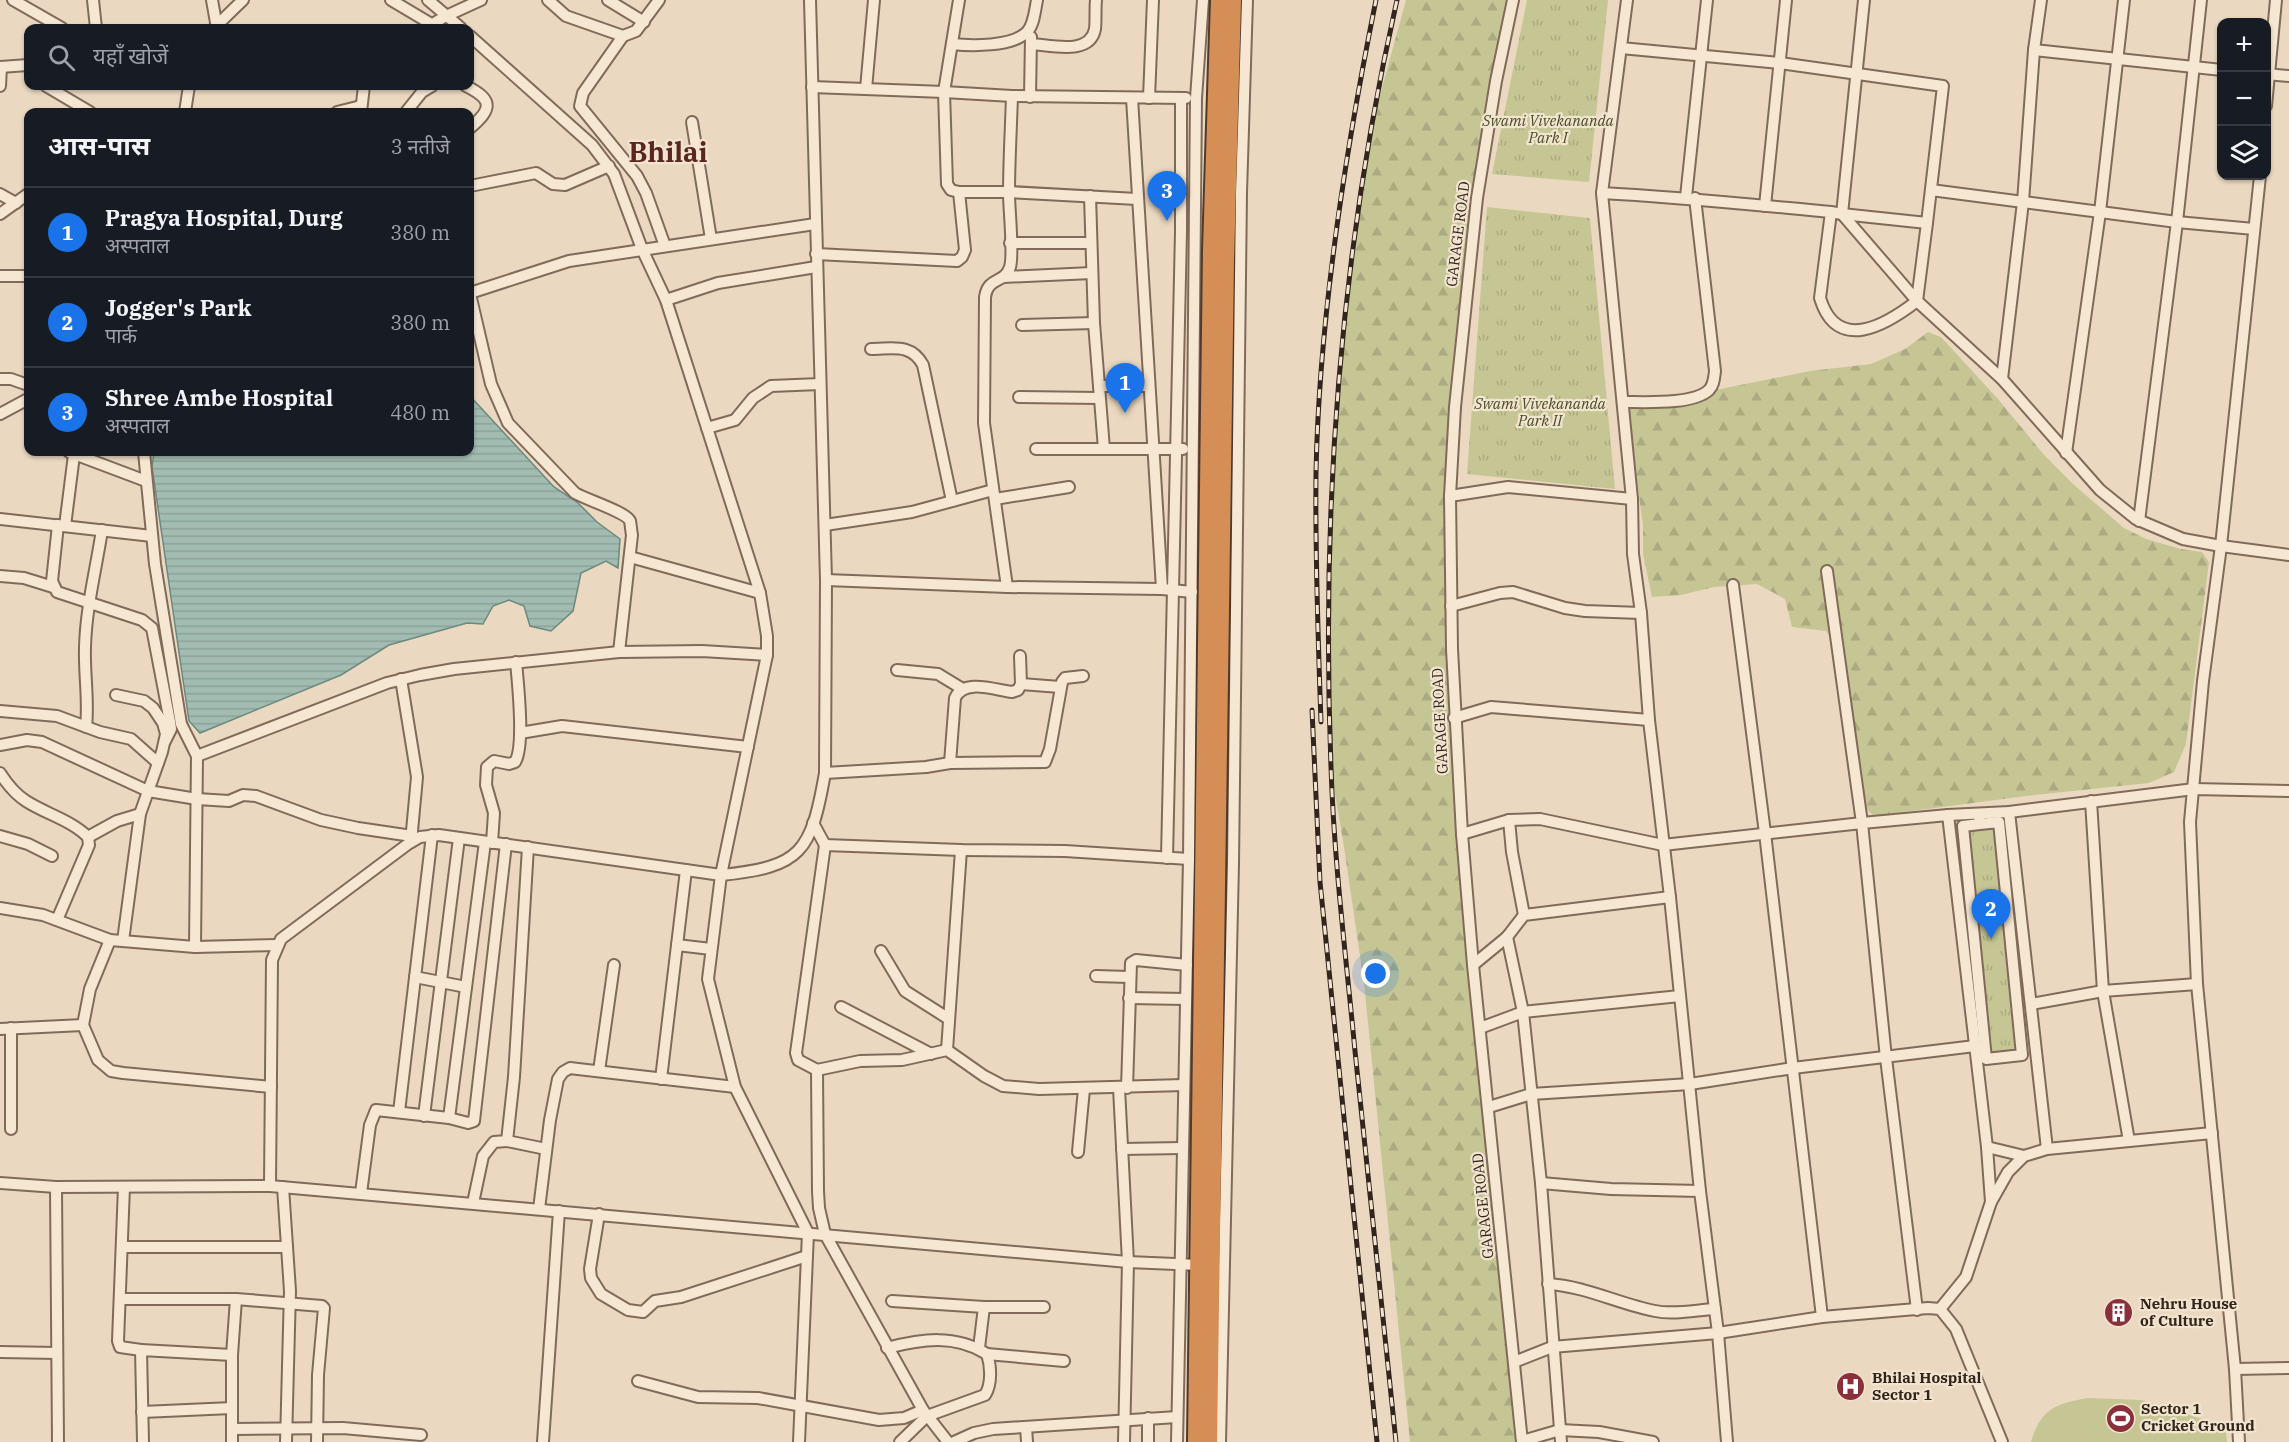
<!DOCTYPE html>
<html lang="hi">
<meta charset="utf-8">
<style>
body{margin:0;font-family:"IBM Plex Serif","Noto Sans Devanagari",serif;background:#242831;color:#f1f3f6}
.controls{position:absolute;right:18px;top:18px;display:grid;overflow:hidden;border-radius:12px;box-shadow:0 2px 4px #0004}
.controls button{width:54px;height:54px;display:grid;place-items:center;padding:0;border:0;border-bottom:2px solid #363941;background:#171b24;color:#f1f3f6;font:30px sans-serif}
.you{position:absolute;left:1376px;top:974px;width:21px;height:21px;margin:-15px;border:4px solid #fff;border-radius:50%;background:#1a73e8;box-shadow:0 0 0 9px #1a73e833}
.badge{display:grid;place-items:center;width:39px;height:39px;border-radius:50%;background:#1a73e8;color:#fff;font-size:20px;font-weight:700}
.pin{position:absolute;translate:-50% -50px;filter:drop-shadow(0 2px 3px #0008)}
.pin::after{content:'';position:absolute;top:32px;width:21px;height:18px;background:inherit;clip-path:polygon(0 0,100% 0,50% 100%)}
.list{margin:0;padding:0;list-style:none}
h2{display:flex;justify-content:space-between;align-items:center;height:78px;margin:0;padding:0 24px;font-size:26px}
h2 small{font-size:20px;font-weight:400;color:#9ea1a6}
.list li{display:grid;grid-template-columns:39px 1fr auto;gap:18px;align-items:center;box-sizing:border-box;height:90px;padding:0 24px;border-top:2px solid #363941}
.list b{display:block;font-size:22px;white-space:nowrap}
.list p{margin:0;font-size:20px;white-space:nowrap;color:#9ea1a6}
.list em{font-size:20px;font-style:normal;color:#9ea1a6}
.icon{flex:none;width:33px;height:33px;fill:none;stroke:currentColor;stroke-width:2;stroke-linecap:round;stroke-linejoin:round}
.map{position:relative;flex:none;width:2289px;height:1442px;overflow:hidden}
.search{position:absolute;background:#171b24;box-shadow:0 2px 4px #0004;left:24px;top:24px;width:450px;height:66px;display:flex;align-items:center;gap:15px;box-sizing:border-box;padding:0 21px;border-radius:12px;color:#9ea1a6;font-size:22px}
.panel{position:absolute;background:#171b24;box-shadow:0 2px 4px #0004;left:24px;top:108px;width:450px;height:348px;border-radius:12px}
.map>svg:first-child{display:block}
.green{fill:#c6c695}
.forest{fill:url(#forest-firs)}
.park{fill:url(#park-tufts)}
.water{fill:url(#water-rules);stroke:#6b897e;stroke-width:1.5}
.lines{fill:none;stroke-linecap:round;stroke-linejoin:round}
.minor-casing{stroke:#816a5a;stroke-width:14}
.highway-casing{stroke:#4f3a2e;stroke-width:20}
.minor{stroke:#f5e7d2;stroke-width:10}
.highway{stroke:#d48e56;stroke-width:16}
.rail-casing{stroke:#32251d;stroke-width:5}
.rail{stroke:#f2e4cf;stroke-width:3;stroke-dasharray:9;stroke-linecap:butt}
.labels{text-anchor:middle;stroke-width:4.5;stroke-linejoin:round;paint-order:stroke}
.park-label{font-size:15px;font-style:italic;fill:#474d25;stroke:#f2e4cf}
.street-label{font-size:15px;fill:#32251d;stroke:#f2e4cf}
.poi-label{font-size:15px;font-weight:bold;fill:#32251d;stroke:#f2e4cf;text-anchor:start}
.town-label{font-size:27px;font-weight:bold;fill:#5b2620;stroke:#f2e4cf}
</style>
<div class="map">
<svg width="2289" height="1442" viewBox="0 0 2289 1442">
<defs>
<pattern id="forest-firs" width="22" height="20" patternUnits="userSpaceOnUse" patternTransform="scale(1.5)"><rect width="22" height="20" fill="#c6c695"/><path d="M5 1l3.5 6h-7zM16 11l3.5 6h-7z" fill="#abaa80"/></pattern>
<pattern id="park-tufts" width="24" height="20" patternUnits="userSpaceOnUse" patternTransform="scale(1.5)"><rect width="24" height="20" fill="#c6c695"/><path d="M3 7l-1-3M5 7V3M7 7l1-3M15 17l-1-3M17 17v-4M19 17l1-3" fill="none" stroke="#abaa80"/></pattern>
<pattern id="water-rules" width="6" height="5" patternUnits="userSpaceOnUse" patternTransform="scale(1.5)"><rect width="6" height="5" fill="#a3bcb2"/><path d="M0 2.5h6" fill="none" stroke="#8da199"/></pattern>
</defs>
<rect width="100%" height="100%" fill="#ead9c0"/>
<path class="green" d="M2088 1398 2141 1400 2212 1422 2226 1433 2227 1442H2031C2040 1409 2057 1403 2088 1398Z"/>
<g class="forest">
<polygon points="1406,0 1513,0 1477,198 1455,407 1454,718 1522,1442 1410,1442 1364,983 1344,847 1331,770 1328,668 1331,476 1354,239 1370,132"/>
<polygon points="1928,332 1941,337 1998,399 2045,456 2074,485 2124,528 2146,539 2181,549 2202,552 2209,562 2186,744 2174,772 2149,783 2026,796 1874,816 1860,803 1845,658 1826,631 1792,627 1785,599 1757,584 1714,587 1681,595 1652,597 1643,554 1643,525 1627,410 1631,407 1810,371 1871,364 1905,349"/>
</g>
<g class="park">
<polygon points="1527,0 1608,0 1589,182 1492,174"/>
<polygon points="1487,207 1590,218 1615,489 1467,474"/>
<polygon points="2001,818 2028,1056 1981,1062 1955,823"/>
</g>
<polygon class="water" points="470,396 554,487 577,502 597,522 620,539 618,568 606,561 581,573 573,611 551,631 530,626 524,606 509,600 493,606 483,624 467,623 389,645 341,675 200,733 189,721 152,467 154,452 470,452"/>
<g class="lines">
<defs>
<g id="minor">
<polyline points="13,0 62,28"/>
<polyline points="93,0 96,28"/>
<polyline points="212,0 217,28"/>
<polyline points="391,0 433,25"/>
<polyline points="428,0 461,28"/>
<polyline points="548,0 566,16 623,36 636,31 659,0"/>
<polyline points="608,0 644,22"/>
<polyline points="959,0 944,92 947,184 951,190 959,192 1009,192 1137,199"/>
<polyline points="1513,0 1496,81 1477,198 1455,407 1450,496 1452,649 1462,834 1473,965 1522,1442"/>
<polyline points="1627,0 1602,193 1632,499 1633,554 1641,613 1649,720 1670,897 1700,1191 1718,1333 1727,1442"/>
<polyline points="1864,0 1842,214 1917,301 2002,379 2100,490 2136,519 2183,539 2221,546 2289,555"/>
<polyline points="214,28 243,0"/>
<polyline points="426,28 446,16 481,0"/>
<polyline points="470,36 592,145 614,174 642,249 666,300 760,593 767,636 767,655 721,875 708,979 735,1087 808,1233 799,1442"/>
<polyline points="623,36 583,93 580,106 637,176 646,193 665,246"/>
<path d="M952 44C971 46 1012 47 1027 32 1034 25 1035 10 1037 0"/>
<path d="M1031 44C1051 45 1090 56 1095 29 1096 20 1095 10 1096 0"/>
<polyline points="1621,48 1780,63 1943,86 1927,223"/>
<polyline points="2034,50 2222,70"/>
<polyline points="0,67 28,65"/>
<polyline points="2266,74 2289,76"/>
<polyline points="0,86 1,67"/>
<polyline points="46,86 90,112"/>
<path d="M466 86C494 100 492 109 470 128"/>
<polyline points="812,87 944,92 1012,96 1186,98"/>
<polyline points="866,89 874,0"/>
<polyline points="1030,97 1031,37"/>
<polyline points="1132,98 1162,589"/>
<polyline points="1149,98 1153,0"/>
<polyline points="2266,106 2276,0"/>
<polyline points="185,112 189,86"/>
<polyline points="337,112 361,106"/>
<polyline points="361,112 364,86"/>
<polyline points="406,112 422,92 432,86"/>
<polyline points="692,122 711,239"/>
<polyline points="470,186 536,173 553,184 565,185 609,166"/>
<polyline points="1931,190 2177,222 2254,229"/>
<path d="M1602 193C1679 197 1755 205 1831 212L1842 214 1927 223 1917 301C1886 325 1837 354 1820 298L1831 212"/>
<polyline points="0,194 16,203"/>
<polyline points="1090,196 1094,323 1104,449"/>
<polyline points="1686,197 1707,0"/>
<polyline points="1765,206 1786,0"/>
<polyline points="0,214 28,194"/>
<polyline points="1010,243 1091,243"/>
<polyline points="816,254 957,261 962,257 965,250 959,192"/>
<polyline points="0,276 28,276"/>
<polyline points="1004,277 1092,273"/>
<polyline points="470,293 569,261 815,224"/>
<path d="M470 294 491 384 508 423 575 493C587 500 626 512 630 521 631 525 631 531 632 535L619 652"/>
<polyline points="666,300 718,283 816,267"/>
<polyline points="1022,325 1094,323"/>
<path d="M871 349C893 349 911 343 923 365L952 501"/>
<polyline points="0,379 11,379 28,385"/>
<polyline points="2002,379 2023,202 2034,50 2041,0"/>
<polyline points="1099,386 1149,386"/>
<polyline points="1019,397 1099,398"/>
<path d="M1623 402C1645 402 1693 405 1709 390 1714 385 1714 378 1715 371L1695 198"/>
<polyline points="0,414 28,399"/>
<polyline points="707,428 735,420 753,398 771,386 820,384"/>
<polyline points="1036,449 1183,449"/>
<polyline points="69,452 146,481"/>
<polyline points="144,452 155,564 181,724 197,756 387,683 420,675 454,669 619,652 702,651 767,655"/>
<polyline points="2066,453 2100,212 2124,0"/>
<polyline points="1450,496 1508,487 1632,499"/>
<polyline points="995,499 1069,487"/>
<polyline points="0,519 152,536"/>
<polyline points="2139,521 2177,222 2201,0"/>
<polyline points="58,525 52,581 57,592 142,620 152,628 170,722 171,729 165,741"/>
<polyline points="825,525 912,512 993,490"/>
<polyline points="65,526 74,455"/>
<polyline points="630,557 760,593"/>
<polyline points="1827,571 1862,823 1886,1058 1917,1310"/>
<polyline points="0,576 24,578 53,587"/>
<polyline points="826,580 1007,587 1162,589 1192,592"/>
<polyline points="1733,585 1765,833 1822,1317"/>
<path d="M1007 587 984 423 985 297C988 276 1005 284 1010 267 1014 255 1009 209 1009 194 1009 161 1011 129 1012 96"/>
<polyline points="1451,606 1500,593 1513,592 1565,608 1585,611 1641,613"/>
<polyline points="897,670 938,674 961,688"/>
<polyline points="401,679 417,777 411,842"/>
<polyline points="1021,684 1060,687"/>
<polyline points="116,695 144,701 153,708 163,723 166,734 162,752 140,814 123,941"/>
<polyline points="0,711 57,716 100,732 131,739 158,763"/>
<polyline points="1454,718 1491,707 1649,720"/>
<path d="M86 727C89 700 84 674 85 647 86 608 96 569 102 530"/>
<polyline points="520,733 562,726 748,747"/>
<polyline points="0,745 27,740 42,742 148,791 197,799 229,801 243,795 256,796 321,820 358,828 412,836"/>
<path d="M950 763 955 698C964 678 995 690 1012 692L1018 690 1021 684 1020 656"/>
<path d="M0 773C7 784 15 794 26 801 46 814 71 820 88 837L89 845 57 920"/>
<polyline points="825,773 926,767 950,763 1045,762 1050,749 1062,682 1065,678 1083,676"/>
<polyline points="2091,801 2103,991 2129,1141"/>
<polyline points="2009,812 2047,1149"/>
<polyline points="1979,814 1980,824 1963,826 1986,1059 2022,1055 1999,822 1980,824"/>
<polyline points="1948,815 1987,1147 1991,1202"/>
<polyline points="1509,820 1512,852 1524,915"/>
<polyline points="813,823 825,845"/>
<polyline points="1462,834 1509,820 1540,819 1663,845 1862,823 1948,815 2009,812 2194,789 2289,791"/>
<polyline points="0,836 28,844 52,856"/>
<polyline points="88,837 117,821 140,814"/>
<path d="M492 843 494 813 486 785 487 767 494 761 509 764 515 762C525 746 518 684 516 662"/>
<polyline points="1167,858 1181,232 1181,99"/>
<polyline points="0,908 43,915 110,940 195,947 278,945"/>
<polyline points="1507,937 1523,1012 1541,1183 1561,1442"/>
<polyline points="110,940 90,989 83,1025 98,1060 111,1071 123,1073 271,1087"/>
<polyline points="677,945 711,949"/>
<polyline points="195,947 197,756"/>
<polyline points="881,951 905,991 949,1019"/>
<polyline points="1473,965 1507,937 1524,915 1670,897"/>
<polyline points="1096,976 1129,977"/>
<polyline points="415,977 466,987"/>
<polyline points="1129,998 1186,999"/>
<polyline points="2031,1004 2103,991 2197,984"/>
<polyline points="841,1007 931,1054"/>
<polyline points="1480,1028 1523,1012 1680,996"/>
<polyline points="0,1029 83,1025"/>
<polyline points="947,1050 961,850"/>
<polyline points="817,1070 860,1061 902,1060 947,1050 984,1076 1003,1086 1039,1089 1184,1085"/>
<polyline points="599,1071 614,965"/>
<polyline points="661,1079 686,870"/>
<polyline points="1119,1088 1128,1262 1124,1442"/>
<polyline points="1127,1088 1131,963 1136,960 1187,965"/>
<polyline points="1489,1107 1531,1094 1690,1084 1793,1068 1975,1046"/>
<polyline points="399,1112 432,835"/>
<polyline points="424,1116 459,838"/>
<polyline points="449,1118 485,842"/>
<polyline points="11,1129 11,1028"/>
<polyline points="507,1141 546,1149"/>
<polyline points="1987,1147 2024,1156"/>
<polyline points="1122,1149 1182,1148"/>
<polyline points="1078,1152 1084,1089"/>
<polyline points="0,1183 56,1187 270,1186 1128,1262 1199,1265"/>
<polyline points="1541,1183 1611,1189 1700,1191"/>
<path d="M270 1186 272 960 281 939 408 844 420 837 439 835 721 875C802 867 811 852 825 773L826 580 810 0"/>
<polyline points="56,1187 58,1442"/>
<polyline points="124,1187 118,1341 120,1347 141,1350"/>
<polyline points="283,1187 290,1291 286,1442"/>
<polyline points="361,1193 370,1125 376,1110 449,1118 468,1123 474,1121 506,844"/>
<polyline points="473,1203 483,1156 494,1142 507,1141 514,1077 528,847"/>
<polyline points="539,1209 550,1120 558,1079 563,1072 570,1068 578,1069 735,1087"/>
<polyline points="599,1214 590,1269 591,1278 601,1294 628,1310 643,1312 655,1301 681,1297 807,1256"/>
<polyline points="122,1247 287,1247"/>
<path d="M1548 1284C1585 1286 1619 1304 1655 1311 1674 1315 1696 1310 1715 1309"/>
<polyline points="121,1299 236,1299 322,1306 324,1308 318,1375 317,1442"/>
<polyline points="892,1301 984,1307 1044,1307"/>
<polyline points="1940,1309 1966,1277 1991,1202 2008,1172 2024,1156 2047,1149 2212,1133"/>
<path d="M887 1348C922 1339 955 1334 987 1354 991 1366 992 1384 985 1395L927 1416 900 1442"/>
<polyline points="979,1348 984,1307"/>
<polyline points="0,1352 57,1353"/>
<polyline points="987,1354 1064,1361"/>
<polyline points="1514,1362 1552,1347 1718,1333 1822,1317 1928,1308 1940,1309 1956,1329 2002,1442"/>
<polyline points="2235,1369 2289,1368"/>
<polyline points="638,1381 698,1397 758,1398 879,1420 904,1418 923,1410"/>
<polyline points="142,1412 232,1408"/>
<polyline points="1026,1427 1027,1442"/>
<polyline points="232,1429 343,1428 421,1435"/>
<polyline points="1522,1441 1560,1430 1599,1432 1653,1442"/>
<polyline points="143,1442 141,1350 232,1355"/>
<polyline points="232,1442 232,1355 236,1299"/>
<polyline points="543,1442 559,1211"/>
<polyline points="948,1442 923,1410 825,1234 819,1208 818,1191 817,1070 798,1060 796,1053 825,845 961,850 1065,851 1189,859"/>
<polyline points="954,1442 974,1433 993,1429 1177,1417"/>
<polyline points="1148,1442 1148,1418"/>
<polyline points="1177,1442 1189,859 1196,98 1203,0"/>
<polyline points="1220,1442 1233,864 1241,193 1247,0"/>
<polyline points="2239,1442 2235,1369 2197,984 2190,822 2203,681 2221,546 2260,176"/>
</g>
<g id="highway">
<polyline points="1196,1442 1211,250 1219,0"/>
<polyline points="1209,1442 1226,260 1233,0"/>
</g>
</defs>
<use href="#minor" class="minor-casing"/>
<use href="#highway" class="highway-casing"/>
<use href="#minor" class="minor"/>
<use href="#highway" class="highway"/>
<defs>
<g id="rail">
<polyline points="1312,710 1320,882 1377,1442"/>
<path d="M1321 722C1318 639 1315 556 1316 473 1319 317 1345 153 1376 0"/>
<path d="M1396 1442C1382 1312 1369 1181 1355 1051 1346 956 1334 862 1331 767 1321 510 1340 251 1397 0"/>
</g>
</defs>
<use href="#rail" class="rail-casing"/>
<use href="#rail" class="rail"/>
</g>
<defs>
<symbol id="building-disc" viewBox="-11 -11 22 22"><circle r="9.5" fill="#8b2f3a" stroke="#f2e4cf"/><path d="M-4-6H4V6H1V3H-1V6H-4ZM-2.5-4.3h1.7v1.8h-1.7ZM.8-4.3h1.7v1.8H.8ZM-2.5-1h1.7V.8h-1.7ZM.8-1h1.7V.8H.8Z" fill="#fff"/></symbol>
<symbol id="hospital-disc" viewBox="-11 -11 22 22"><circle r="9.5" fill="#8b2f3a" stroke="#f2e4cf"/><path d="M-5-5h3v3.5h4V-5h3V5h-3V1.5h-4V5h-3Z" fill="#fff"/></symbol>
<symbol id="stadium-disc" viewBox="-11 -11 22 22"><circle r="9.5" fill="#8b2f3a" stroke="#f2e4cf"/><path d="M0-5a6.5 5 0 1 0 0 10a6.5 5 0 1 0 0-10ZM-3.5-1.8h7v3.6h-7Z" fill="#fff"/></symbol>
</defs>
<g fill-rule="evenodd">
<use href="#building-disc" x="2102" y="1296" width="33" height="33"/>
<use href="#hospital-disc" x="1834" y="1370" width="33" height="33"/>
<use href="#stadium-disc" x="2104" y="1402" width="33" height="33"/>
</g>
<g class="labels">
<g class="park-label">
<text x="1548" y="126">Swami Vivekananda<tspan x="1548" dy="17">Park I</tspan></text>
<text x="1540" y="409">Swami Vivekananda<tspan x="1540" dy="17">Park II</tspan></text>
</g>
<g class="street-label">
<text transform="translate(1458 234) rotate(-83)" y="5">GARAGE ROAD</text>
<text transform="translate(1440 721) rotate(-93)" y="5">GARAGE ROAD</text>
<text transform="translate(1483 1206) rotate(-96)" y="5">GARAGE ROAD</text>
</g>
<g class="poi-label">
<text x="2140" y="1309">Nehru House<tspan x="2140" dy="17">of Culture</tspan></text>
<text x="1872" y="1383">Bhilai Hospital<tspan x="1872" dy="17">Sector 1</tspan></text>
<text x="2141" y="1414">Sector 1<tspan x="2141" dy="17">Cricket Ground</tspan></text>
</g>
<g class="town-label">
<text x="668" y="162">Bhilai</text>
</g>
</g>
</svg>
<div class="controls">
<button>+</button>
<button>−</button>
<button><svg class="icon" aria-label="layers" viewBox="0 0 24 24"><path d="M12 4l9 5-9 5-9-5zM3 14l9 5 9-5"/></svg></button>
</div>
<div class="you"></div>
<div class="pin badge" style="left:1125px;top:413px">1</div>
<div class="pin badge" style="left:1991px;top:939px">2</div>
<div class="pin badge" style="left:1167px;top:221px">3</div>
<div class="search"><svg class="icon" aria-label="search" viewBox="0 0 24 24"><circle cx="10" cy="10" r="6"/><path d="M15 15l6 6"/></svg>यहाँ खोजें</div>
<section class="panel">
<h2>आस-पास<small>3 नतीजे</small></h2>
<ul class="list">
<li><span class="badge">1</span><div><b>Pragya Hospital, Durg</b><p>अस्पताल</p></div><em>380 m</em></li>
<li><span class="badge">2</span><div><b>Jogger's Park</b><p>पार्क</p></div><em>380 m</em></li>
<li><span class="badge">3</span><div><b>Shree Ambe Hospital</b><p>अस्पताल</p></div><em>480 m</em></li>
</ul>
</section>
</div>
